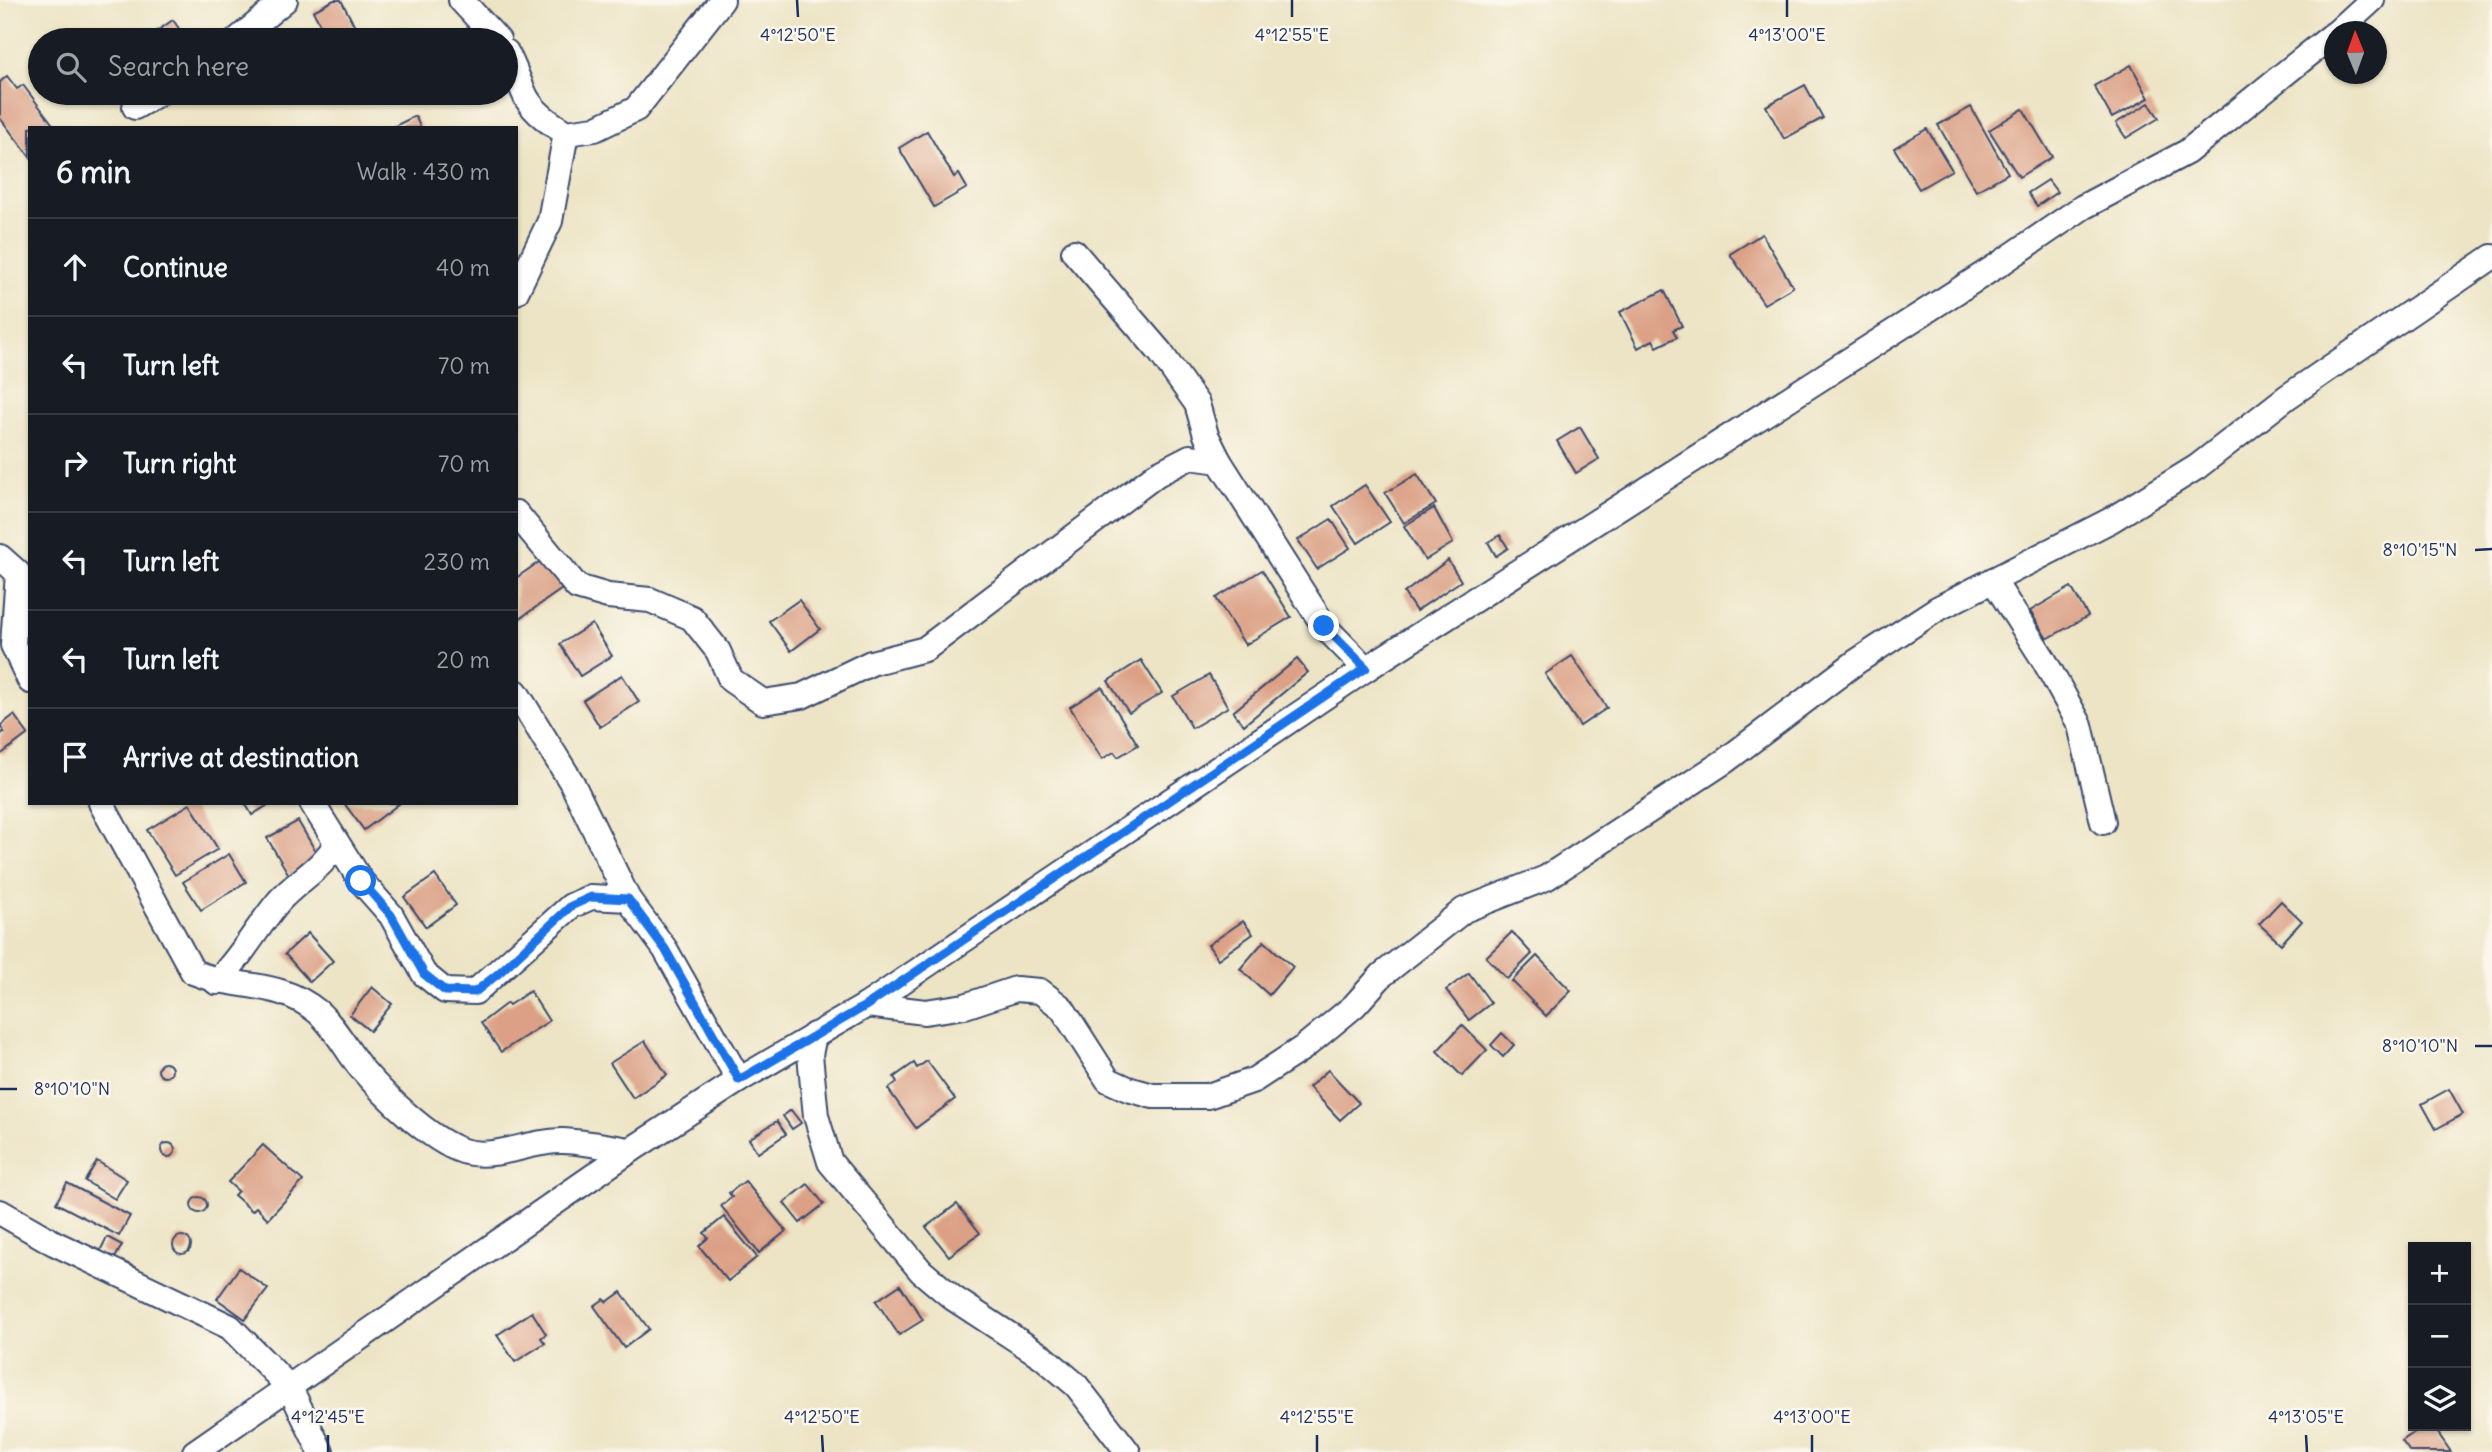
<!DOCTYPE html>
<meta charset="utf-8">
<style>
body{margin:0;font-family:Delius,sans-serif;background:#242831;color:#f1f3f6}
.controls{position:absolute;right:21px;bottom:21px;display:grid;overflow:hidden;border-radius:0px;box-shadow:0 2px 5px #0004}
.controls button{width:63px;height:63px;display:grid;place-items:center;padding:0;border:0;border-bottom:2px solid #363941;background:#171b24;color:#f1f3f6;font:35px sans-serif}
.compass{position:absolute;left:2324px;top:21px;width:63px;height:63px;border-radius:50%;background:#171b24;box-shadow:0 2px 5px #0004;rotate:359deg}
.stop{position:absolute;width:21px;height:21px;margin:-16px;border:5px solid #1a73e8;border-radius:50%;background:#fff}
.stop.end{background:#1a73e8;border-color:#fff;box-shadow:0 2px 7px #0008}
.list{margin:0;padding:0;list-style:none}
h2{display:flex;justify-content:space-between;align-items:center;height:91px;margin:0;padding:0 28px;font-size:30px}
h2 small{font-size:23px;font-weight:400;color:#9ea1a6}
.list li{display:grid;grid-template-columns:46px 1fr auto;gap:21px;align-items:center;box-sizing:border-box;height:98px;padding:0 28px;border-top:2px solid #363941}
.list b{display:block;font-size:26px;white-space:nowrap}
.list em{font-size:23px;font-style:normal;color:#9ea1a6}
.icon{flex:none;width:38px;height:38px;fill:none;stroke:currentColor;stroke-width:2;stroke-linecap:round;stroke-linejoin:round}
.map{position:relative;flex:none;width:2492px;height:1452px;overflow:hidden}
.search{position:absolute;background:#171b24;box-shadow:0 2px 5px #0004;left:28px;top:28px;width:490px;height:77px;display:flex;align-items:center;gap:18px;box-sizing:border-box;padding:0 24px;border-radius:38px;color:#9ea1a6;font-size:26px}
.panel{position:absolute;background:#171b24;box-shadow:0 2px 5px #0004;left:28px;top:126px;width:490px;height:679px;border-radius:0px}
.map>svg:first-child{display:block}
.building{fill:#dba085}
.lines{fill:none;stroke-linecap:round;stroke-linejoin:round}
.minor-casing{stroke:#3a4a6d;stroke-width:28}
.minor{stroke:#fff;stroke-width:24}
.route{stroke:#1a73e8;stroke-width:9}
.ticks{fill:none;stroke:#1b2f5e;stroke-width:2.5}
.ticks-label{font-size:18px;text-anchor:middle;fill:#1b2f5e;stroke:#fbf7ec;stroke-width:5;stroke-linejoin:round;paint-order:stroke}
</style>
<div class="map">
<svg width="2492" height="1452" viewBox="0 0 2492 1452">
<rect width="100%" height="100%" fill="#fbf7ec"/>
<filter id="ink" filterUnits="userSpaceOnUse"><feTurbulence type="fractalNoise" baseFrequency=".0143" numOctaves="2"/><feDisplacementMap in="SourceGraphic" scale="14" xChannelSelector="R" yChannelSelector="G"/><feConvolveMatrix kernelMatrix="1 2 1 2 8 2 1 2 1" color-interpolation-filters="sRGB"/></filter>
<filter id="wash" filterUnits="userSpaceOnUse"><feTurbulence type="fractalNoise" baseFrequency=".00686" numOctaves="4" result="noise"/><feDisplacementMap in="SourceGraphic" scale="28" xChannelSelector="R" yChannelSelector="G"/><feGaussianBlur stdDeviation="1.57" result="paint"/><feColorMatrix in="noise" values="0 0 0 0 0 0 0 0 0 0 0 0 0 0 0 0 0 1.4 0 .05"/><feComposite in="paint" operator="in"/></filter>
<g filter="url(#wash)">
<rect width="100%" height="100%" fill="#ede4c5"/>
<g id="blocks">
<g class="building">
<polygon points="334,0 341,0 362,40 328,40 313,11"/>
<polygon points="173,20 187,40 144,40"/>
<polygon points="2131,65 2149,98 2112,118 2094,86"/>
<polygon points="7,76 17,89 23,85 54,126 30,128 30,157 0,118 0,82"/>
<polygon points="1805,85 1823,118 1784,139 1766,106"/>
<polygon points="2149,103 2159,118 2126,138 2116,123"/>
<polygon points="1971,107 2008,173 1976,191 1938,125"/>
<polygon points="2023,109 2052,157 2019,177 1989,130"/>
<polygon points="415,116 421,128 391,128"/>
<polygon points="1927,129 1952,170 1919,189 1894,148"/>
<polygon points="927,131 954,177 959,174 967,188 934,207 899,148"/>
<polygon points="2048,180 2057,192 2037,206 2028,193"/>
<polygon points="1762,234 1793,287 1764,304 1730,254"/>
<polygon points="1664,290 1682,326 1673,330 1677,337 1657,347 1653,340 1638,348 1620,312"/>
<polygon points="1580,427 1599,459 1576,473 1557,441"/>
<polygon points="1417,474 1436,504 1404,523 1385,493"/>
<polygon points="1365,485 1390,522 1358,543 1333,506"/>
<polygon points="1434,508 1453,543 1425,560 1404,526"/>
<polygon points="1331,519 1350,548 1317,569 1298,540"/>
<polygon points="1500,535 1508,548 1496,556 1488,542"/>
<polygon points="542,560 562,589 516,621 516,578"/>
<polygon points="1448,560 1461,581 1416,611 1404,593"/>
<polygon points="1262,570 1291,617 1245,645 1216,598"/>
<polygon points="2071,587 2088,616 2047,639 2030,611"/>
<polygon points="799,600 820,629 791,651 769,621"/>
<polygon points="592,624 612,656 580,676 560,644"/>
<polygon points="1572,656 1607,708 1580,726 1545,674"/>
<polygon points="1297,659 1308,672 1244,725 1233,712"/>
<polygon points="1141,660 1162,693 1129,713 1108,681"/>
<polygon points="622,675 639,702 600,727 583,700"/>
<polygon points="1209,675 1228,707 1192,728 1173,696"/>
<polygon points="1102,687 1138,745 1118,757 1114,752 1102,759 1070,707"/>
<polygon points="14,715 28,734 0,755 0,735 4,732 0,726"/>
<polygon points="245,803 271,803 252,815"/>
<polygon points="344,803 400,803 364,830"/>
<polygon points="190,804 218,849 175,875 147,830"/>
<polygon points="298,821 319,857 289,875 267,838"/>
<polygon points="229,854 246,882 201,910 183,882"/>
<polygon points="435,875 456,905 426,927 404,897"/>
<polygon points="2281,901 2302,921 2281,944 2259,924"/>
<polygon points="1243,921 1253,934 1218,959 1208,945"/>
<polygon points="1512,932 1532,954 1507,979 1486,957"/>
<polygon points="308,933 333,961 310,982 285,954"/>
<polygon points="1264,941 1293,967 1269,995 1240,969"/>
<polygon points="1537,956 1571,991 1546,1016 1512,981"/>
<polygon points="1469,973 1491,1003 1469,1020 1446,990"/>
<polygon points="372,987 392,1004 370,1031 350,1015"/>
<polygon points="530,991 549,1021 501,1052 481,1023 507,1003 509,1005"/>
<polygon points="1462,1025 1487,1050 1462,1076 1437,1051"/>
<polygon points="1502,1033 1514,1045 1503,1057 1491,1045"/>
<polygon points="645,1041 667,1075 633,1098 610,1063"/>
<polygon points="927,1061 955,1099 916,1128 888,1089 897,1082 894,1077 914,1063 917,1068"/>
<circle cx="165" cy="1070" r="7"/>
<polygon points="1328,1070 1359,1103 1340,1120 1309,1087"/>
<polygon points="2449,1089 2463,1114 2436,1129 2422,1104"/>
<polygon points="791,1110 801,1123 792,1129 783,1116"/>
<polygon points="777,1121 786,1134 758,1153 749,1139"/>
<circle cx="168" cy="1150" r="7"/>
<polygon points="263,1145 303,1181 268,1219 256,1207 252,1211 234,1195 238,1191 228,1182"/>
<polygon points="97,1161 127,1180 115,1199 85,1181"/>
<polygon points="745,1181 786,1231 759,1253 721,1206 732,1197 729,1193"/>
<polygon points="67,1183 130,1216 119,1236 56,1203"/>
<polygon points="808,1184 824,1204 800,1223 784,1203"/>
<circle cx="199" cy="1205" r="8"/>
<polygon points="957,1204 980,1233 949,1256 926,1227"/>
<polygon points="724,1217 757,1257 728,1281 699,1246 708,1238 704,1233"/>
<circle cx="182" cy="1245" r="9"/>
<polygon points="107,1237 122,1245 115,1258 100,1251"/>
<polygon points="239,1268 268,1289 245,1319 217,1299"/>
<polygon points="900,1285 923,1320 899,1335 876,1301"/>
<polygon points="621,1292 649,1329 624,1348 594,1306 604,1299 607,1302"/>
<polygon points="532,1312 546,1334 541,1338 545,1343 515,1362 497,1335"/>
<polygon points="2423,1426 2433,1426 2451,1452 2410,1452 2402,1441"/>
</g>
</g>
</g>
<g filter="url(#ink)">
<use href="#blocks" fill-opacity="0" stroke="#3a4a6d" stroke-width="2"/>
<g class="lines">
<defs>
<g id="minor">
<polyline points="461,0 498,40"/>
<polyline points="2337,32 2372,0"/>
<polyline points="237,40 285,0"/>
<path d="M506 52C515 67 519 84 527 99 536 114 552 124 566 133L595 129 636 109 722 0"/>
<polyline points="135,107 159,93"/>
<polyline points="1074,252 1160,352 1197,404 1206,435 1219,461"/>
<polyline points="516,292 550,221 566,133"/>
<polyline points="516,513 577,587 608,596 650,600 692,618 718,651 731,680 763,702 802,696 871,663 925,649 1157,474 1190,457 1219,461 1324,626 1366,669"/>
<polyline points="0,557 18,573 13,645 30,681"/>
<polyline points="1993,580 2044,660 2080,725 2103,822"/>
<polyline points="516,692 572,783 628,899"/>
<path d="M101 803 193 972C236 990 278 979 318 1012 335 1027 346 1049 360 1067 383 1094 429 1140 463 1151 494 1161 531 1140 563 1141 585 1142 609 1147 631 1150"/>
<polyline points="312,803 361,881 391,915 424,974 445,991 475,992 571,906 591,897 628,899 665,949 739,1080"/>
<path d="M216 982C241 958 257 927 279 901 298 880 322 869 336 844"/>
<polyline points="867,1005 925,1012 965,1006 1016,989 1040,991 1062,1008 1108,1080 1128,1089 1153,1096 1208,1096 1254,1080 1303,1048 1354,1006 1382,975 1464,910 1546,878 1725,761 1856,662 1937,609 2111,520 2197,467 2287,397 2492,257"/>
<polyline points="814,1035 810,1055 816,1116 830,1162 921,1271 953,1298 1043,1357 1076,1385 1128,1452"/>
<polyline points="0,1212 54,1243 230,1327 290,1388 321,1452"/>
<polyline points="195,1452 631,1150 739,1080 867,1005 1366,669 1998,265 2083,207 2187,152 2334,34"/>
</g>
</defs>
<use href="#minor" class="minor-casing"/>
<use href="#minor" class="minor"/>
</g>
</g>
<g class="lines" filter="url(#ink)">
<polyline class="route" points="361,881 391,915 424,974 445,991 475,992 499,973 571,906 591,897 628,899 665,949 739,1080 867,1005 1366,668 1324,626"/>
</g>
<path class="ticks" d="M797 0 798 17M1292 0V17M1787 0V17M2475 550 2492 549M2475 1046H2492M0 1089H17M328 1435V1452M822 1435 823 1452M1317 1435V1452M1812 1435V1452M2306 1435 2307 1452"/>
<g class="ticks-label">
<text x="798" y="41">4°12'50"E</text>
<text x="1292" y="41">4°12'55"E</text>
<text x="1787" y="41">4°13'00"E</text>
<text x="2420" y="556">8°10'15"N</text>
<text x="2420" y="1052">8°10'10"N</text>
<text x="72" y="1095">8°10'10"N</text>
<text x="328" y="1423">4°12'45"E</text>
<text x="822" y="1423">4°12'50"E</text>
<text x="1317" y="1423">4°12'55"E</text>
<text x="1812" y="1423">4°13'00"E</text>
<text x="2306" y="1423">4°13'05"E</text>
</g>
</svg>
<div class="controls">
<button>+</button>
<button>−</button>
<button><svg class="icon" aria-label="layers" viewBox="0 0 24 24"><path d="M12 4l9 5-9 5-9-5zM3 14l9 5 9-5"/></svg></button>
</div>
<svg class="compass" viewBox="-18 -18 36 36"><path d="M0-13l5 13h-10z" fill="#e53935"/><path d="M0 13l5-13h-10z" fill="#9ea1a6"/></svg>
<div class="stop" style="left:361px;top:881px"></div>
<div class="stop end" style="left:1324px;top:626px"></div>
<div class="search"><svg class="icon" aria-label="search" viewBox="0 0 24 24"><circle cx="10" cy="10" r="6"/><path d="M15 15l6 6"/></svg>Search here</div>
<section class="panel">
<h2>6 min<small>Walk · 430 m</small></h2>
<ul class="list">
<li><svg class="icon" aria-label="ahead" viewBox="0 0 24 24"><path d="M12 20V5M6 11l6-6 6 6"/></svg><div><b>Continue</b></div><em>40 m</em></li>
<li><svg class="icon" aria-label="left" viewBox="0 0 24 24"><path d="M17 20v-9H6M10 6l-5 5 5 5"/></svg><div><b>Turn left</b></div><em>70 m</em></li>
<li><svg class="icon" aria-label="right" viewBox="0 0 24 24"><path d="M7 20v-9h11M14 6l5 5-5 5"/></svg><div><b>Turn right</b></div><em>70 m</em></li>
<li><svg class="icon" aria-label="left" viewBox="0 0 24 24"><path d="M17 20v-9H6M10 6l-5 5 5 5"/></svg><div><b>Turn left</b></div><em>230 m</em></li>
<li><svg class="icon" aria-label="left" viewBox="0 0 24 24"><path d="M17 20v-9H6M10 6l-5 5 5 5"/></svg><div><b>Turn left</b></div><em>20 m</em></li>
<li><svg class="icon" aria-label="arrive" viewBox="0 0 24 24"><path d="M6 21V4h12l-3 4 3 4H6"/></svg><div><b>Arrive at destination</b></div></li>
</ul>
</section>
</div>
